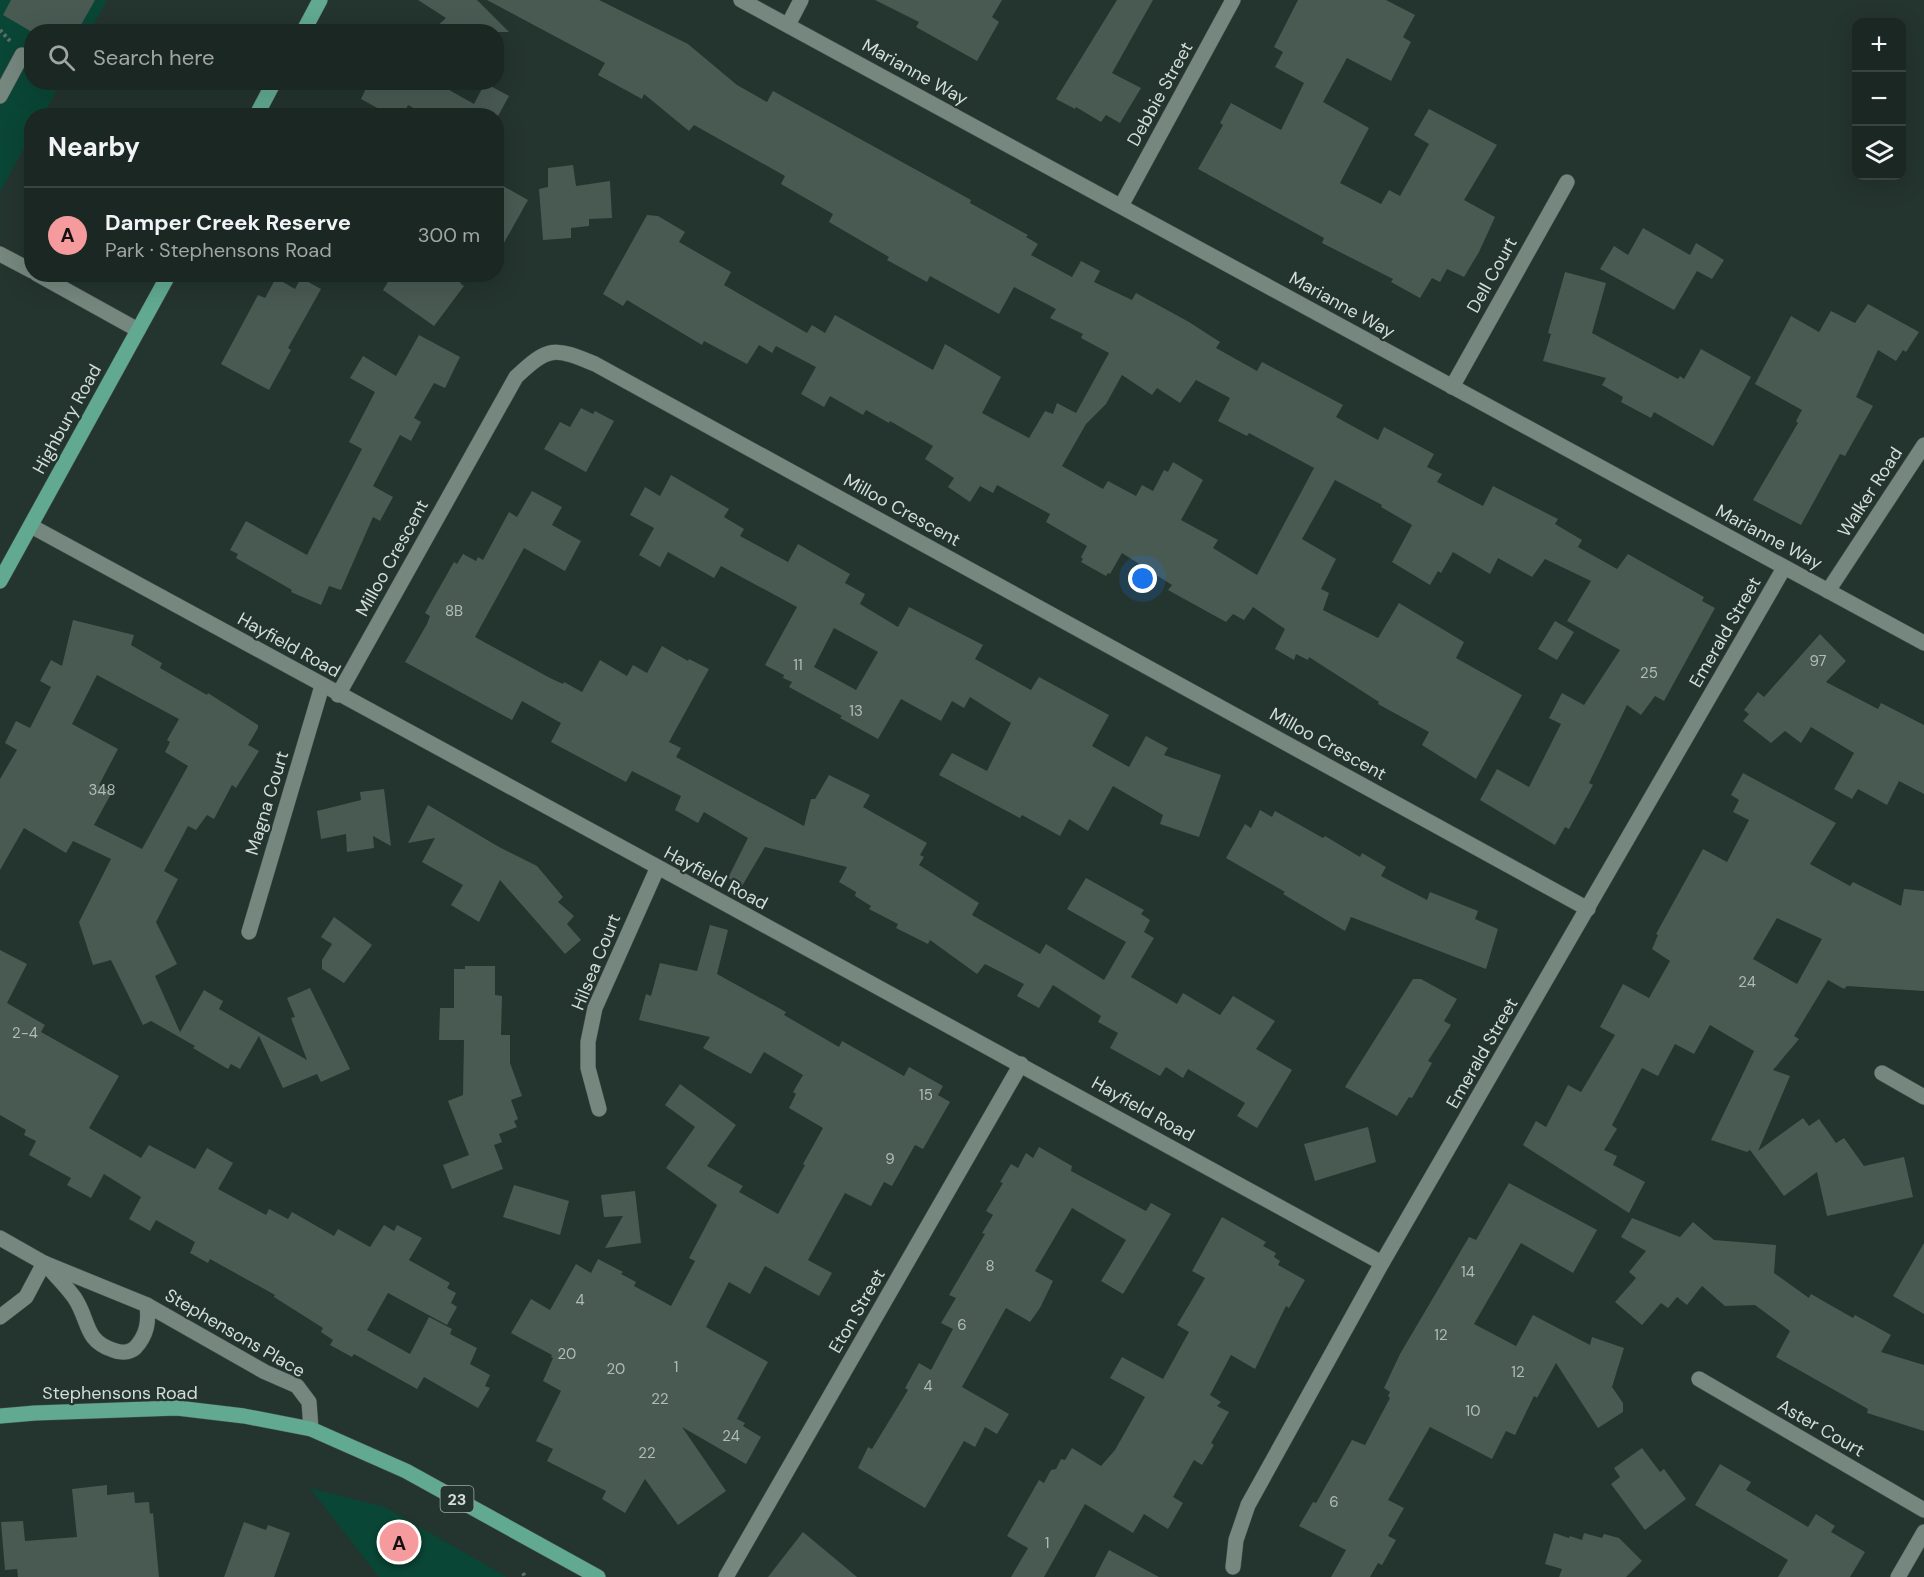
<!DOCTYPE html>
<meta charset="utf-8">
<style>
body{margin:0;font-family:"DM Sans",sans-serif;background:#242f2a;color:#f1f3f6}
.controls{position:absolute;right:18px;top:18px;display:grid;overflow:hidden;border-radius:12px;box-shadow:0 6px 24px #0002}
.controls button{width:54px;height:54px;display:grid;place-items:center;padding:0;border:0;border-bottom:2px solid #394440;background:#1b2722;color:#f1f3f6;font:30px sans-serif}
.you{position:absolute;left:1143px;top:579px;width:21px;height:21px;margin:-15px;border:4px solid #fff;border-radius:50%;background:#1a73e8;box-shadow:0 0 0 9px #1a73e833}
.badge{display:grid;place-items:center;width:39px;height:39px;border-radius:50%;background:#f59b9d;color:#111;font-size:20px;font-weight:700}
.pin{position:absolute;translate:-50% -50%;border:3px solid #fff;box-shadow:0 2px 6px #0006}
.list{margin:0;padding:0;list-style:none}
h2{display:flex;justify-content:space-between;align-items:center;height:78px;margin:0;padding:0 24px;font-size:26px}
h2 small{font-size:20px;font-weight:400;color:#a0a5a5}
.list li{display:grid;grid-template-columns:39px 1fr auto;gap:18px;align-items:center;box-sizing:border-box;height:96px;padding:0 24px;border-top:2px solid #394440}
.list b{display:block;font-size:22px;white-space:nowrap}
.list p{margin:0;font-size:20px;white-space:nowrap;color:#a0a5a5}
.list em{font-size:20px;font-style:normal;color:#a0a5a5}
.icon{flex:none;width:33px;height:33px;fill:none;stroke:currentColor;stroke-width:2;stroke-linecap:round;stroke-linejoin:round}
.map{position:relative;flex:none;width:1924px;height:1577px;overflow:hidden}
.search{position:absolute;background:#1b2722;box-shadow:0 6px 24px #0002;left:24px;top:24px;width:480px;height:66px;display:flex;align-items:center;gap:15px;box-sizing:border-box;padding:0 21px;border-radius:24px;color:#a0a5a5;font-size:22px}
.panel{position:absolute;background:#1b2722;box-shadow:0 6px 24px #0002;left:24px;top:108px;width:480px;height:174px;border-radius:24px}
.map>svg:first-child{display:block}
.green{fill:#0a4635}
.building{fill:#495a53;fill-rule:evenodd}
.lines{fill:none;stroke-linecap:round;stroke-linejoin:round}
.minor-casing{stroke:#44514d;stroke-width:16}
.major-casing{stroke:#44514d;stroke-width:16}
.path{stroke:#5f6d67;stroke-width:4;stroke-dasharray:3 3;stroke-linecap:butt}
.minor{stroke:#75877f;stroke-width:15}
.major{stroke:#61a990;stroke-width:15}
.labels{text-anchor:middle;stroke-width:4.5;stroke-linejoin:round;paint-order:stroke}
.number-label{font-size:15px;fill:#b0bcb8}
.shield{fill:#24342e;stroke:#9eaaa6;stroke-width:1.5}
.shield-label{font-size:16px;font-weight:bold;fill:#d3ddd9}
.street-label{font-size:18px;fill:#d3ddd9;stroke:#24342e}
</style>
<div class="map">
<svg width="1924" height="1577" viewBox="0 0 1924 1577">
<rect width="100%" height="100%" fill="#24342e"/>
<g class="green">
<polygon points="0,0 107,0 90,31 32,32 32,82 61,83 43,115 32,116 31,136 0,192"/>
<polygon points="310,1488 385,1507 507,1577 379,1577"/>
</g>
<g class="building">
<polygon points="11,0 95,0 77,32 32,32 3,15"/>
<polygon points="418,0 477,0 509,32 431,32 446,18"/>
<path d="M487 0H599L688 44 737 85 767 102 773 91 971 200 970 203 1028 235 1026 237 1038 244 1031 255 1072 277 1081 261 1100 271 1094 282 1132 300 1136 293 1189 322 1220 342 1216 348 1257 371 1262 362 1343 405 1336 417 1378 440 1384 427 1434 454 1427 467 1442 474 1437 482 1483 506 1493 486 1558 519 1555 524 1582 540 1578 547 1617 569 1628 554 1704 597 1702 601 1715 608 1664 701 1655 696 1641 715 1627 705 1589 783 1593 785 1569 829 1565 827 1555 845 1480 800 1497 769 1529 787 1561 724 1549 718 1562 693 1584 705 1620 650 1567 621 1591 581 1545 559 1532 577 1498 558 1490 574 1453 552 1441 573 1438 571 1430 585 1392 562 1412 525 1381 507 1382 505 1335 480 1302 539 1336 559 1321 589 1329 593 1323 610 1378 638 1399 603 1464 642 1456 658 1522 695 1476 779 1422 745 1429 732 1378 704 1379 702 1309 657 1308 660 1296 654 1294 660 1275 649 1285 629 1253 607 1244 620 1233 614 1226 622 1168 590 1172 585 1122 553 1110 574 1108 573 1106 576 1081 562 1083 559 1081 557 1087 546 1046 522 1050 514 997 485 993 493 980 486 970 502 948 487 954 478 925 459 933 446 890 421 889 423 866 410 863 415 830 396 824 407 801 394 816 367 776 346 772 353 759 345 747 364 704 341 702 345 627 300 623 306 603 294 647 215 658 216 685 232 679 242 731 272 724 285 807 333 812 325 825 333 835 315 933 370 945 344 1001 377 982 413 1029 438 1045 411 1053 414 1057 403 1076 413 1109 353 1081 338 1083 334 1050 318 1056 309 1014 287 999 314 930 276 927 282 887 260 889 257 829 222 833 214 781 184 785 176 694 125 689 131 644 94 642 99 598 75 605 63ZM1122 375 1152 395 1157 388 1180 403 1196 380 1230 398 1218 421 1247 436 1249 433 1314 468 1257 575 1213 548 1218 540 1181 520 1203 480 1173 462 1168 472 1164 470 1153 491 1142 485 1136 496 1108 481 1103 489 1062 466 1086 424 1106 404Z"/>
<polygon points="875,0 1002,0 992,17 999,22 977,61 916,27 919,22"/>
<polygon points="1117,0 1153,0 1112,73 1141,88 1120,123 1106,115 1101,122 1076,107 1075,109 1056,99"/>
<polygon points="1298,0 1386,0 1415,15 1403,37 1411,42 1391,81 1347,58 1323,102 1369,128 1340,183 1381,204 1389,190 1400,196 1429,144 1414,135 1429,109 1497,145 1464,200 1495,217 1479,252 1464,277 1447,269 1440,282 1432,278 1420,298 1391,282 1393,279 1322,243 1324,238 1198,169 1223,125 1220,123 1231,103 1281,130 1304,83 1275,67 1283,52 1274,47"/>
<polygon points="369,82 435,82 474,104 485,83 509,96 498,116 428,116 408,105 403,116 392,116 361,99"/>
<polygon points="573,165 576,186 610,181 612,218 589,219 589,226 571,228 571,238 543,240 539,189 548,187 548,168"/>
<polygon points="496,182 528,200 496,257"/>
<polygon points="1643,228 1690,255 1696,243 1724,260 1712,279 1697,271 1674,310 1600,269 1614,246 1628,255"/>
<polygon points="1565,272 1606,283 1592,333 1678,379 1680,376 1684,379 1701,349 1751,377 1713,446 1654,412 1651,418 1621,402 1623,397 1602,385 1606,378 1543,361 1551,334 1548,333"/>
<polygon points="393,274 465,274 460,283 464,286 434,326 383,290"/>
<polygon points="276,278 295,289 301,278 321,289 288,348 291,350 269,390 221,364 258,295 265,298"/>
<polygon points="1868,304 1919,332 1906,352 1903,350 1896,361 1878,350 1856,397 1873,406 1845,456 1840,454 1801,525 1753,500 1798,423 1796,421 1802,410 1755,384 1791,316 1819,332 1831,311 1855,323"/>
<polygon points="419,335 460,357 445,388 434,383 414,418 421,422 411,441 400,435 373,486 393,497 380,521 373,517 341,590 329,586 321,605 291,592 292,590 236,558 238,554 230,550 246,521 307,555 362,449 349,442 375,392 350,378 363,356 396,376"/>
<polygon points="581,408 593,414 595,411 614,421 586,472 544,449 560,422 570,427"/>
<path d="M671 475 729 509 724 517 744 529 740 536 788 562 798 544 850 574 845 583 865 594 860 604 898 627 909 607 983 645 975 659 1031 690 1039 677 1109 715 1092 746 1129 767 1146 736 1168 748 1164 755 1221 775 1199 837 1160 824 1163 815 1113 786 1088 831 1069 819 1060 836 1022 815 1020 818 939 775 952 753 987 771 1011 723 970 697 964 708 952 701 941 721 901 699 878 739 840 718 842 716 789 687 792 682 783 678 784 675 765 665 797 607 721 566 714 578 668 552 660 567 639 555 654 528 630 515 645 487 660 496ZM834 628 878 652 856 690 814 667Z"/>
<polygon points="532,491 562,507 552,525 581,541 565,571 524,548 475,637 550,678 563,684 564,682 582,692 600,660 627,676 633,665 647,673 662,646 688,661 689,659 709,669 669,742 681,748 676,757 804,826 811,799 815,799 829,775 870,795 863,807 927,843 920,855 924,857 919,865 979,903 972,915 1040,954 1046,944 1104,980 1126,942 1067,909 1086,878 1144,910 1141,914 1150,920 1144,932 1154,938 1131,977 1177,1004 1183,993 1220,1015 1233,996 1275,1021 1256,1049 1292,1070 1257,1128 1237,1116 1245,1103 1188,1069 1183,1078 1166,1067 1160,1076 1110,1048 1118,1033 1098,1022 1101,1016 1053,985 1039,1008 1017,996 1024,984 985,964 977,974 930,940 928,944 896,928 898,924 869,909 871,906 855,896 856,892 839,882 847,867 765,847 742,886 728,878 748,838 704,812 698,823 675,810 681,796 632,771 626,782 551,742 561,723 522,701 512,720 405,662 427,624 430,616 425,613 454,562 457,564 463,554 476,561 478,557 483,560 509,512 517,517"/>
<path d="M73 620 134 635 131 645 162 663 160 668 207 695 208 693 258 725V728L248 745 259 751 236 788 232 785 214 819 207 815 196 830 188 826 164 871 178 879 156 922 177 964 155 976 180 1032 204 990 223 1001 219 1009 307 1060 291 1018 295 1017 287 998 310 988 350 1069 321 1082 317 1074 283 1088 259 1036 240 1069 231 1064 228 1069 193 1048 195 1046 151 1021 143 1025 111 960 93 965 79 922 111 859 73 841 66 853 24 828 0 870V779L17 750 5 743 16 721 30 728 51 687 40 681 51 660 62 666ZM97 675 179 719 167 740 170 742 165 752 188 766 142 849 94 825 112 792 99 785 118 749 72 724Z"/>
<polygon points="1555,621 1574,632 1557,660 1538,649"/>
<polygon points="1820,634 1846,661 1826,682 1878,709 1881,703 1924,725 1924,794 1899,781 1887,805 1858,789 1852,799 1834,789 1854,753 1811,727 1801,743 1785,731 1771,743 1743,721 1749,714 1744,710 1758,692 1764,697"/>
<path d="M1743 773 1836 823 1810 864 1850 886 1853 882 1901 906 1904 889 1924 891V991L1847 986 1844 989 1828 980 1794 1036 1799 1039 1773 1070 1790 1076 1758 1151 1803 1118 1809 1126 1819 1119 1836 1143 1844 1138 1864 1166 1904 1157 1913 1197 1827 1216 1817 1172 1784 1196 1750 1150 1747 1152 1711 1140 1754 1051 1710 1025 1694 1054 1675 1044 1658 1076 1642 1068 1612 1125 1617 1129 1604 1150 1617 1156 1613 1165 1645 1182 1629 1213 1523 1145 1536 1121 1546 1127 1568 1085 1581 1092 1615 1035 1600 1027 1623 984 1649 998 1670 961 1652 949 1658 935 1656 934 1703 849 1727 862 1749 820 1733 812 1739 800 1731 795ZM1777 918 1822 939 1797 984 1753 959Z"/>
<polygon points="384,789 391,846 373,836 374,848 347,852 346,834 321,839 317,811 361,800 360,792"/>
<polygon points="428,805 499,847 537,866 563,897 558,902 574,916 567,924 581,940 565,954 500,880 479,922 451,905 463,885 422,862 435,838 408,843"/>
<polygon points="1260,810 1272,817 1275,811 1323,838 1325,836 1360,857 1362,853 1386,867 1381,876 1427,900 1430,892 1478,911 1475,919 1498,929 1486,969 1351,917 1345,931 1283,894 1285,892 1226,858 1245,824 1251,828"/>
<polygon points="334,917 372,945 344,983 322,969 322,960 332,944 321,937"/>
<polygon points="710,925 728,930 717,974 786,1012 784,1015 839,1047 842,1041 904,1076 909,1067 943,1086 938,1095 950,1102 923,1149 915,1145 892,1186 884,1182 871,1206 845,1193 808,1260 832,1273 819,1296 765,1266 750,1294 729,1282 706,1327 768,1362 737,1419 745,1423 743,1426 761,1437 746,1464 682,1427 726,1491 678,1525 645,1479 625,1513 602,1499 606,1491 547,1461 553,1449 536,1441 561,1391 543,1381 553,1358 551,1357 552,1355 511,1333 531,1299 550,1310 576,1264 591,1273 598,1259 623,1272 621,1274 636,1282 634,1286 671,1306 695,1261 689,1258 717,1205 666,1168 695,1127 665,1105 680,1084 736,1125 707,1166 743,1186 739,1192 778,1214 805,1165 803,1164 823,1128 789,1108 796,1094 793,1092 803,1075 764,1052 751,1074 703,1048 710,1037 639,1020 646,994 651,996 660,963 697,971"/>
<polygon points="0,950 27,964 7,1003 45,1025 41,1032 119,1076 89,1128 141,1158 149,1145 195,1169 207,1148 233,1163 218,1189 266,1215 269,1209 288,1219 292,1212 334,1236 338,1229 370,1247 384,1225 394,1231 397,1225 422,1238 409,1260 450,1283 447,1288 456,1293 451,1303 457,1307 447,1325 388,1293 367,1330 410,1354 429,1317 452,1329 450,1334 477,1348 470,1364 490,1375 485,1386 490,1388 478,1408 424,1377 417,1389 354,1354 352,1357 330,1345 333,1340 321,1332 323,1328 274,1297 275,1295 210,1259 208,1263 190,1253 195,1242 156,1220 150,1231 129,1219 141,1197 104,1174 91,1198 67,1185 71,1178 29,1155 36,1141 24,1135 26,1130 0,1115"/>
<polygon points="465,966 495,966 495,995 502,996 501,1035 510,1035 510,1063 522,1096 511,1100 518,1119 514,1121 517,1127 499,1134 502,1142 494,1145 503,1169 452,1189 443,1165 469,1155 448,1101 463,1095 464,1040 439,1040 440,1008 454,1008 454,969 465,969"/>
<polygon points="1413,979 1421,979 1457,999 1444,1021 1451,1025 1428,1061 1432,1063 1412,1098 1409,1097 1397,1116 1345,1087"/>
<polygon points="1368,1127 1376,1162 1315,1181 1304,1144"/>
<polygon points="1039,1147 1072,1166 1071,1171 1146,1211 1151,1203 1171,1214 1123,1294 1101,1281 1126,1240 1072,1208 1035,1271 1053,1281 1040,1308 1030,1322 1006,1308 962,1387 1009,1414 997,1434 985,1427 975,1447 964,1441 925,1508 858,1468 868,1447 872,1449 908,1390 905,1388 919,1363 931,1370 953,1329 941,1323 956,1298 949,1295 985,1234 982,1233 993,1215 986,1211 1003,1183 1000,1182 1011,1164 1018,1168 1026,1153 1033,1158"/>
<polygon points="1509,1183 1597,1230 1573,1273 1521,1243 1474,1324 1516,1346 1533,1315 1590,1345 1592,1337 1624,1348 1612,1387 1623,1403 1623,1412 1598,1428 1556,1363 1537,1398 1534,1396 1515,1435 1506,1431 1492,1459 1430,1427 1388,1500 1404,1508 1388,1536 1396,1540 1382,1565 1378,1563 1370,1577 1331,1577 1346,1550 1299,1526 1313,1502 1316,1503 1352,1440 1365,1445 1390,1398 1388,1396 1390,1392 1384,1388 1400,1354 1469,1237 1476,1240"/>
<polygon points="514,1185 569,1201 560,1235 503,1217"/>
<polygon points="635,1191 641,1243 605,1248 623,1216 604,1217 601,1195"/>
<polygon points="1222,1217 1266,1242 1263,1246 1276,1253 1274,1257 1280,1261 1278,1265 1305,1280 1289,1308 1286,1306 1255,1369 1231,1355 1210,1395 1221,1402 1217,1406 1229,1412 1211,1443 1214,1445 1202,1465 1194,1460 1173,1497 1183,1503 1168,1529 1144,1514 1133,1533 1085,1504 1044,1577 1011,1577 1028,1548 1007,1536 1039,1480 1044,1483 1051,1470 1056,1469 1061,1459 1065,1460 1072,1448 1101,1466 1115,1450 1145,1397 1110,1378 1122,1357 1163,1379 1189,1332 1177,1325 1205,1278 1192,1271"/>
<polygon points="1632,1218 1680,1237 1693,1222 1714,1240 1776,1245 1774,1273 1809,1298 1811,1294 1853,1318 1855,1315 1891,1335 1881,1352 1924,1365 1924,1431 1867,1413 1868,1409 1776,1357 1790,1331 1755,1305 1725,1306 1702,1286 1687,1305 1677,1297 1668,1308 1661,1303 1642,1325 1615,1302 1636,1278 1629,1272 1646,1251 1621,1237"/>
<polygon points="1924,1243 1924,1314 1893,1296"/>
<polygon points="1642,1448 1660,1472 1664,1469 1686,1499 1645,1530 1611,1484 1620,1477 1614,1468"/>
<polygon points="1720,1464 1751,1482 1746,1490 1808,1527 1816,1514 1835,1526 1831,1532 1865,1552 1850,1577 1778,1577 1788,1560 1695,1505"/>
<polygon points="107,1485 107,1495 134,1492 135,1503 149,1502 150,1514 153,1513 159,1577 18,1577 17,1569 5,1570 1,1522 23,1521 25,1541 77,1537 72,1489"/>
<polygon points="244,1522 266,1530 268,1525 290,1533 274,1577 224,1577"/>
<polygon points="803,1532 857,1577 768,1577"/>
<polygon points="1554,1533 1569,1538 1570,1536 1582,1540 1584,1533 1602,1538 1604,1534 1619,1538 1642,1561 1626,1577 1559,1577 1562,1569 1545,1564"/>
<polygon points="1109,1550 1159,1577 1095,1577"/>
</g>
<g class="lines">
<defs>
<g id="minor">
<polyline points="741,0 1924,643"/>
<polyline points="788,25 801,0"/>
<polyline points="0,96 22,55"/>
<polyline points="1121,206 1233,0"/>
<polyline points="0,254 32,271"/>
<polyline points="37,274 138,330"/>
<polyline points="1452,387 1567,182"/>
<path d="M31 526C480 773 934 1014 1382 1263"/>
<polyline points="1828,591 1924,445"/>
<path d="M338 695 516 377C549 346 554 347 595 364L1588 909"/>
<polyline points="249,932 322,686"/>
<polyline points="1882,1073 1924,1097"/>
<polyline points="599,1109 588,1068 588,1042 595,1008 657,869"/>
<polyline points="0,1238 44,1263 147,1305 265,1372 297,1386 309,1402 311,1429"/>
<path d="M46 1265C55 1275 66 1286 74 1297 90 1320 83 1340 113 1350 120 1353 129 1353 135 1348 147 1335 149 1322 147 1305"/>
<polyline points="0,1317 26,1297 44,1263"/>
<polyline points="1699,1379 1924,1510"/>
<polyline points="1233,1567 1236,1540 1248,1505 1382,1263 1784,568"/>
<polyline points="726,1577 1021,1064"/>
<polyline points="1898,1577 1924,1532"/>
</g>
<g id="major">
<polyline points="303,32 320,0"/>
<polyline points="256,116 274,82"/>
<polyline points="0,581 169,274"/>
<polyline points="0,1416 35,1413 177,1408 244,1416 311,1429 406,1471 598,1577"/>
</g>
</defs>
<use href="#minor" class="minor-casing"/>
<use href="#major" class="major-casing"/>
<g class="path">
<polyline points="0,30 10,41"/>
<polyline points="523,1573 525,1577"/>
</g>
<use href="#minor" class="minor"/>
<use href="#major" class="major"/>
</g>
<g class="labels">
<g class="number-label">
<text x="454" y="616">8B</text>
<text x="1818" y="666">97</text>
<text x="798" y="670">11</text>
<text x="1649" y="678">25</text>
<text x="856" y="716">13</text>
<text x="102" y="795">348</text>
<text x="1747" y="987">24</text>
<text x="25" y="1038">2-4</text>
<text x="926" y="1100">15</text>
<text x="890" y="1164">9</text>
<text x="990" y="1271">8</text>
<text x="1468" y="1277">14</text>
<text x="580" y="1305">4</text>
<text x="962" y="1330">6</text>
<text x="1441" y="1340">12</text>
<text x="567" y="1359">20</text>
<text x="676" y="1372">1</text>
<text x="616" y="1374">20</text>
<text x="1518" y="1377">12</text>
<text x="928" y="1391">4</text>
<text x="660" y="1404">22</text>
<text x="1473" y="1416">10</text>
<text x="731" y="1441">24</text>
<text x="647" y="1458">22</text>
<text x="1334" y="1507">6</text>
<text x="1047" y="1548">1</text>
</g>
<rect class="shield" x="440.5" y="1486" width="33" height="26" rx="4.5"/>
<g class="shield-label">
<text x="457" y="1505">23</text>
</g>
<g class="street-label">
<text transform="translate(915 72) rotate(29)" y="6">Marianne Way</text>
<text transform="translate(1160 94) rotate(-61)" y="6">Debbie Street</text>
<text transform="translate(1492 275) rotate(-61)" y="6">Dell Court</text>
<text transform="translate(1342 305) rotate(29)" y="6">Marianne Way</text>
<text transform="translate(67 419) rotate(-61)" y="6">Highbury Road</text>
<text transform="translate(1870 492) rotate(-57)" y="6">Walker Road</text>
<text transform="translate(902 510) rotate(29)" y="6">Milloo Crescent</text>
<text transform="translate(1769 537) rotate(28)" y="6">Marianne Way</text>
<text transform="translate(392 558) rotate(-61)" y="6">Milloo Crescent</text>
<text transform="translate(1725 632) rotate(-60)" y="6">Emerald Street</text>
<text transform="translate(289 645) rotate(29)" y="6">Hayfield Road</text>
<text transform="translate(1328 744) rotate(29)" y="6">Milloo Crescent</text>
<text transform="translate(267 803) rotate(-73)" y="6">Magna Court</text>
<text transform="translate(716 878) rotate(28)" y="6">Hayfield Road</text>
<text transform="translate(596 962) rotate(-68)" y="6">Hilsea Court</text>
<text transform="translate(1482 1053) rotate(-60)" y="6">Emerald Street</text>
<text transform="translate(1143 1109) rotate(29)" y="6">Hayfield Road</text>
<text transform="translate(857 1311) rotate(-60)" y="6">Eton Street</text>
<text transform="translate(235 1333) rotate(30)" y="6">Stephensons Place</text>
<text x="120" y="1399">Stephensons Road</text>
<text transform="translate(1821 1428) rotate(30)" y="6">Aster Court</text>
</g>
</g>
</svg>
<div class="controls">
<button>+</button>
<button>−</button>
<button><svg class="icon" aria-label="layers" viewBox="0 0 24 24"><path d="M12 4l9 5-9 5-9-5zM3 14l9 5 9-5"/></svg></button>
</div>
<div class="you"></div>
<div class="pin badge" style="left:399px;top:1542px">A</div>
<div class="search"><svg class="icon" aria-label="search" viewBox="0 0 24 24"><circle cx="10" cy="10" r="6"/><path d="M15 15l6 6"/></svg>Search here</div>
<section class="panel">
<h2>Nearby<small></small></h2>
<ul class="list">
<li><span class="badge">A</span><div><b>Damper Creek Reserve</b><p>Park · Stephensons Road</p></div><em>300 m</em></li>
</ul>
</section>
</div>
